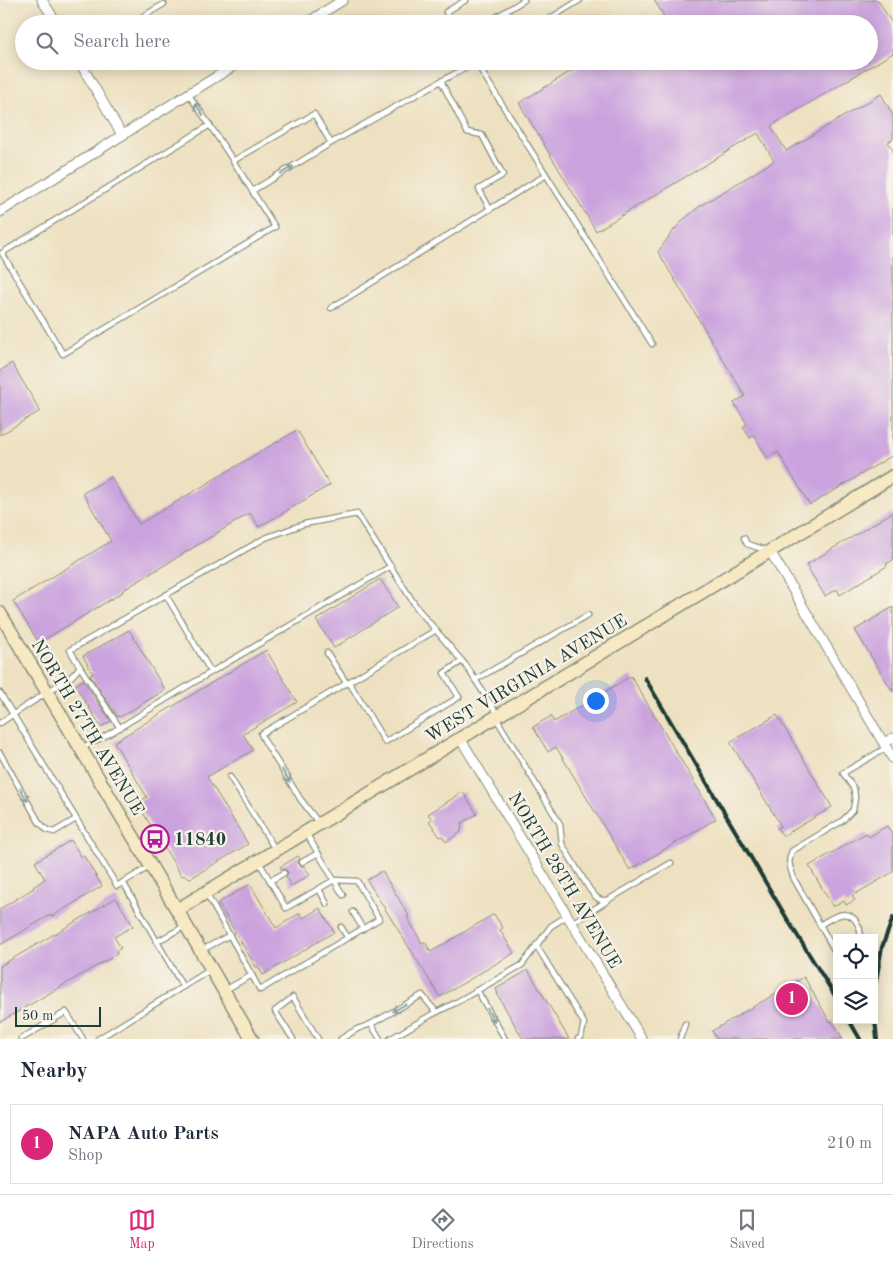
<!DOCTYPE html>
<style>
body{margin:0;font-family:"Old Standard TT",serif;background:#f2f2f3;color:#1f2937}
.controls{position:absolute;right:15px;bottom:15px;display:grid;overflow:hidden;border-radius:0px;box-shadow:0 2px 12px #0003}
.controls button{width:45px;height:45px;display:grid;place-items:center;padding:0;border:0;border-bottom:1px solid #e0e1e3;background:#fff;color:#1f2937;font:25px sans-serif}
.scale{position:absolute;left:15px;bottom:12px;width:86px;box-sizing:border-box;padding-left:5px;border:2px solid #1f3d34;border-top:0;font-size:14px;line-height:18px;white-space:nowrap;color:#1f3d34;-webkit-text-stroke:4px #f7f3e8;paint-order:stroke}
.you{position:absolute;left:595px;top:700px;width:18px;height:18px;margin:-12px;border:4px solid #fff;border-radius:50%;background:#1a73e8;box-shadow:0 0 0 8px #1a73e833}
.badge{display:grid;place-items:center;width:32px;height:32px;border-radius:50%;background:#db2777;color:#fff;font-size:16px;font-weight:700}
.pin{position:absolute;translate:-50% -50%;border:2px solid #fff;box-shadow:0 1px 5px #0006}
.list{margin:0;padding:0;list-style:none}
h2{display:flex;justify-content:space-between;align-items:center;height:65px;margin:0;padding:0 20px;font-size:21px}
h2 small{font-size:16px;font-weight:400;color:#747a83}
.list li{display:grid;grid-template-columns:32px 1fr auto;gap:15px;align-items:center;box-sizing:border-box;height:80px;margin:0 10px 10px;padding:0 10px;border:1px solid #e0e1e3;border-radius:0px}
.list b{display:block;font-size:19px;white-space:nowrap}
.list p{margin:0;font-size:16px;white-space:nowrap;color:#747a83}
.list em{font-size:16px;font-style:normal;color:#747a83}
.icon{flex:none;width:28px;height:28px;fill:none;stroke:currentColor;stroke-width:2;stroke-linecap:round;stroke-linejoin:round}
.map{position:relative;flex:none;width:893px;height:1039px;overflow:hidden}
.search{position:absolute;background:#fff;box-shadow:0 2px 12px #0003;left:15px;right:15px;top:15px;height:55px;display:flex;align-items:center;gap:12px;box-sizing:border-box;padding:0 18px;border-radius:28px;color:#747a83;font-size:19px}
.sheet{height:155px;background:#fff}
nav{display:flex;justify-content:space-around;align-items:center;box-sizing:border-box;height:70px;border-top:1px solid #e0e1e3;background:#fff;font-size:14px;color:#747a83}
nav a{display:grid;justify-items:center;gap:2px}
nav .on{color:#db2777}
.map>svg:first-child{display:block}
.building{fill:#caa2de}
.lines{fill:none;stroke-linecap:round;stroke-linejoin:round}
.lane-casing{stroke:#868f7a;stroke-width:7}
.street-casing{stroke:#868f7a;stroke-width:11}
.secondary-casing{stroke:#868f7a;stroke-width:15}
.lane{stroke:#fff;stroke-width:4.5}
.street{stroke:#fff;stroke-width:9}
.secondary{stroke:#f7e9c3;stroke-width:12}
.rail{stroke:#1f3d34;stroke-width:4}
.oneway{stroke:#8f9e9a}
.labels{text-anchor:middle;stroke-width:4.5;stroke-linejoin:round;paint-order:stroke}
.street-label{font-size:18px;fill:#1f3d34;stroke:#f7f3e8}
.poi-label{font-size:18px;font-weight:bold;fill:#1f3d34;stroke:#f7f3e8;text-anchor:start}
</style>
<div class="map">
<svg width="893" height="1039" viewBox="0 0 893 1039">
<rect width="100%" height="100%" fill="#f7f3e8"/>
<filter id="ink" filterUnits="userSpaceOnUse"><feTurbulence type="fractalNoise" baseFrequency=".02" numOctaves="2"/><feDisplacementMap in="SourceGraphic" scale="10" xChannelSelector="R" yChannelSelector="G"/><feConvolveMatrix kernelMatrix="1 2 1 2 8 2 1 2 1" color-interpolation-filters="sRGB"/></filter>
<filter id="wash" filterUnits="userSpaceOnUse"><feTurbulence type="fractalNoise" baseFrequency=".0096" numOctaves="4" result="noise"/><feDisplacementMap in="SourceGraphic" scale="20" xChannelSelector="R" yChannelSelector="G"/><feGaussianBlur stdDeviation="1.12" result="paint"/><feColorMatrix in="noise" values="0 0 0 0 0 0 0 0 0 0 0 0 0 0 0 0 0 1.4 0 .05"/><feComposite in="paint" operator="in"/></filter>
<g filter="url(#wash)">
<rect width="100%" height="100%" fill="#eee1c1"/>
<g id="blocks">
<g class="building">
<polygon points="654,0 878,0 893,25 893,53 771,126 786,151 881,94 893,115 893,139 888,142 893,150 893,455 810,505 778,452 767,458 754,435 750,438 743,427 747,424 734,403 745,396 658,252 673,231 684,219 700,206 774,161 758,133 596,231 519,103 588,61 869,61 869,24 650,24 664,16"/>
<polygon points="12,363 40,411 0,435 0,371"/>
<polygon points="297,430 330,485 259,527 250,513 122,591 123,592 39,643 13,601 111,541 83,493 111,477 139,524"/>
<polygon points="893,512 893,560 886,564 887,566 840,595 837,589 825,596 806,565"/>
<polygon points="380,579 398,607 334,648 316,620"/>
<polygon points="893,607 893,692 855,630"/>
<polygon points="129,630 165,690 120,717 119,716 118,717 90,675 93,674 83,656"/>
<polygon points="266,650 297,702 243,734 253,750 207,777 248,844 191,878 181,875 137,803 147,797 114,742"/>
<polygon points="631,676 716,819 630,870 556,747 548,752 533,727 551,716 554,722"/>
<polygon points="83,680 111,721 101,727 75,685"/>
<polygon points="777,715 832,807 783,836 777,828 781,826 730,742"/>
<polygon points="463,792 477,814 462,823 461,832 446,842 442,836 440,837 429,821 432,819 428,814"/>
<polygon points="887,826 893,836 893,872 852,896 855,900 846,905 844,901 833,907 809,866 866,833 869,837"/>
<polygon points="71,840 82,858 84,856 102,886 51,917 50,915 0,945 0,909 34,888 33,887 45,879 35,862"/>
<polygon points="298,856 300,859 298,861 299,864 301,866 304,866 310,875 291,886 286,877 288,874 287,871 284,869 282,870 280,867"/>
<polygon points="382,871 409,916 407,917 422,943 425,942 431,952 494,914 503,928 500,930 514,953 440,997 367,880"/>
<polygon points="250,884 276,928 300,913 303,918 320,908 334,932 263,975 258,966 256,967 218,903"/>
<polygon points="116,898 133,926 114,937 121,948 116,951 117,954 0,1022 0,966"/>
<polygon points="528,970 569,1039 523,1039 497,994 498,994 496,989"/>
<polygon points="804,977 830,1022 832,1021 843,1039 717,1039 712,1031"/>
</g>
</g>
</g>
<g filter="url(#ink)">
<use href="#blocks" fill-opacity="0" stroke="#868f7a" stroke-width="1"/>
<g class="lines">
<defs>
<g id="lane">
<polyline points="130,24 164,4"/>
<polyline points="452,24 446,12 466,0"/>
<polyline points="485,24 524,0"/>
<polyline points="541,24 580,0"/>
<polyline points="475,61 652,344"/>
<polyline points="441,81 467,132 482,135 503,175 479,189 490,209"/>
<path d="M188 94C219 136 246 182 275 227L63 354 2 253 210 125"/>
<polyline points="233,161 314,114 331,143 441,81 479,61"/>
<polyline points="252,191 331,143"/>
<polyline points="331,308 490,209 546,175"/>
<polyline points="744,538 747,544 766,550"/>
<polyline points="166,595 211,672"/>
<polyline points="327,653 347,684"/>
<polyline points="80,667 120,728"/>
<polyline points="475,680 588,615"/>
<polyline points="349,682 385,742 459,697 444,673 462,661"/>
<polyline points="0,693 117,886 149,867"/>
<polyline points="496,718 560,824 562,844 590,890 597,898 601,900 608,900 671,863"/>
<polyline points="0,723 72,676 80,667 70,650 265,538 304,524 357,514 417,608 467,667 497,714"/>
<polyline points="82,748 109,734 181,690 391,566"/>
<polyline points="0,753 39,822 47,830 54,832 76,819"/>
<polyline points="230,777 275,849"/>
<polyline points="318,822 301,800 265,742 261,734 436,630"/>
<polyline points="259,862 286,908 334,880 306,833"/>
<polyline points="302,862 318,853"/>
<polyline points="334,880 343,895"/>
<polyline points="270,881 284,873"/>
<polyline points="123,882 183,987"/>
<polyline points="319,889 327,904"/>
<polyline points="206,893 260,990 379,919 357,881 334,880"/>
<polyline points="353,912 363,929"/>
<polyline points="572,923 607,901"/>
<path d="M820 925C831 918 848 906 857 923 860 927 861 932 860 938"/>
<polyline points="341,927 348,938"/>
<polyline points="158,941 185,926"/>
<polyline points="536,945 584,1023 581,1037 578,1039"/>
<polyline points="202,950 230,935"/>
<path d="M837 955 794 879C790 867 787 862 792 851L842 821 853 810 855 798 854 789 843 773 886 748"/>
<polyline points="225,990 252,975"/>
<polyline points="477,990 505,1039"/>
<polyline points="21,1039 66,1012 83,1039"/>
<polyline points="98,1039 210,970"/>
<polyline points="293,1039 275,1011 293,997 318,1039"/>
<polyline points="341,1039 357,1029 371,1024"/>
<polyline points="380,1039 371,1024 422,995 436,1012"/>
<polyline points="390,1039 431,1015 455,1003 522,965 551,926 567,916"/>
<polyline points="680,1039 685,1024"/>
</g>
<g id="street">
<polyline points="42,0 57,24"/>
<polyline points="305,24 343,0"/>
<polyline points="79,61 122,135"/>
<polyline points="0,212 188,94 242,61"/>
<polyline points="770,551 893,759"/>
<polyline points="460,738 642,1039"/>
<polyline points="884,743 893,738"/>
</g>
<g id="secondary">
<polyline points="0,613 177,910 252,1039"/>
<polyline points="177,910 770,551 893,476"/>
</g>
</defs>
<use href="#lane" class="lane-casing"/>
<use href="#street" class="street-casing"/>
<use href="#secondary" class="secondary-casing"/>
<use href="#lane" class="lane"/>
<use href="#street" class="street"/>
<use href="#secondary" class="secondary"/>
<g class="rail">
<polyline points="645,678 789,922 837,999"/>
<polyline points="874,993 882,947 893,918"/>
<polyline points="874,1010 877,1039"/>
<polyline points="849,1020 860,1039"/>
</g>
</g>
<defs><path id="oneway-shaft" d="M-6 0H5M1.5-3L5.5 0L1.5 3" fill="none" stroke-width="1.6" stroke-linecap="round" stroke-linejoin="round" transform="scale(1.25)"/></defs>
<g class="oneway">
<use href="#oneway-shaft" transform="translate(199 109) rotate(-125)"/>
<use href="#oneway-shaft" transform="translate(287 170) rotate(-31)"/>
<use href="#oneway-shaft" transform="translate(286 776) rotate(58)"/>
<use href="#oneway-shaft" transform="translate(24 795) rotate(60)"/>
<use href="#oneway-shaft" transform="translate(399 1008) rotate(150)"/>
<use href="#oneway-shaft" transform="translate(491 1015) rotate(60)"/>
</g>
</g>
<defs>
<symbol id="bus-ring" viewBox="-11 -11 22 22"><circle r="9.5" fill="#f7f3e8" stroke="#b5179e" stroke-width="1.5"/><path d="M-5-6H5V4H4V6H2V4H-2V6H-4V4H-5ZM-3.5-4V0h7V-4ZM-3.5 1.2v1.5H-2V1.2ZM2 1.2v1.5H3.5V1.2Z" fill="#b5179e"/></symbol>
</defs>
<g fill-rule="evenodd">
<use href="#bus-ring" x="139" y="823" width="32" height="32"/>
</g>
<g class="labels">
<g class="street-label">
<text transform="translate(526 678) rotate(-31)" y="6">WEST VIRGINIA AVENUE</text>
<text transform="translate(88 727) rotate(59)" y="6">NORTH 27TH AVENUE</text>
<text transform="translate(565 880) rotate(59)" y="6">NORTH 28TH AVENUE</text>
</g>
<g class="poi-label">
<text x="174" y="845">11840</text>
</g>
</g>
</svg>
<div class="controls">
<button><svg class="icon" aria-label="locate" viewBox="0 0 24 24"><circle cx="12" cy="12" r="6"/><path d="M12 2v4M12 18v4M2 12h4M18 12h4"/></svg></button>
<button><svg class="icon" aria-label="layers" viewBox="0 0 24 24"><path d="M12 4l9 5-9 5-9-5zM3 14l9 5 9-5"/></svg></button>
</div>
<div class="scale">50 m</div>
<div class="you"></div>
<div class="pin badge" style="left:792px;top:999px">1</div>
<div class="search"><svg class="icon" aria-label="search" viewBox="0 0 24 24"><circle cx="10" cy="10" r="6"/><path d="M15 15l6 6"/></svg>Search here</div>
</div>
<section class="sheet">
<h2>Nearby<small></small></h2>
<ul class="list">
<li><span class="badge">1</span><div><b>NAPA Auto Parts</b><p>Shop</p></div><em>210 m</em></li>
</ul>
</section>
<nav>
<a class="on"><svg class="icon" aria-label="map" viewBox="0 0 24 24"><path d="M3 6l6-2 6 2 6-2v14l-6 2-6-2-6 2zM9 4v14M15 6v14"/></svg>Map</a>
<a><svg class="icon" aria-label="directions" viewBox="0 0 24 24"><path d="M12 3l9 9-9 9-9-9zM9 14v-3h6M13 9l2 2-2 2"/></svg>Directions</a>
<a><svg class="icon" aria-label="saved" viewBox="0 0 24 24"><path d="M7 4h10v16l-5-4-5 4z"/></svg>Saved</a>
</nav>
